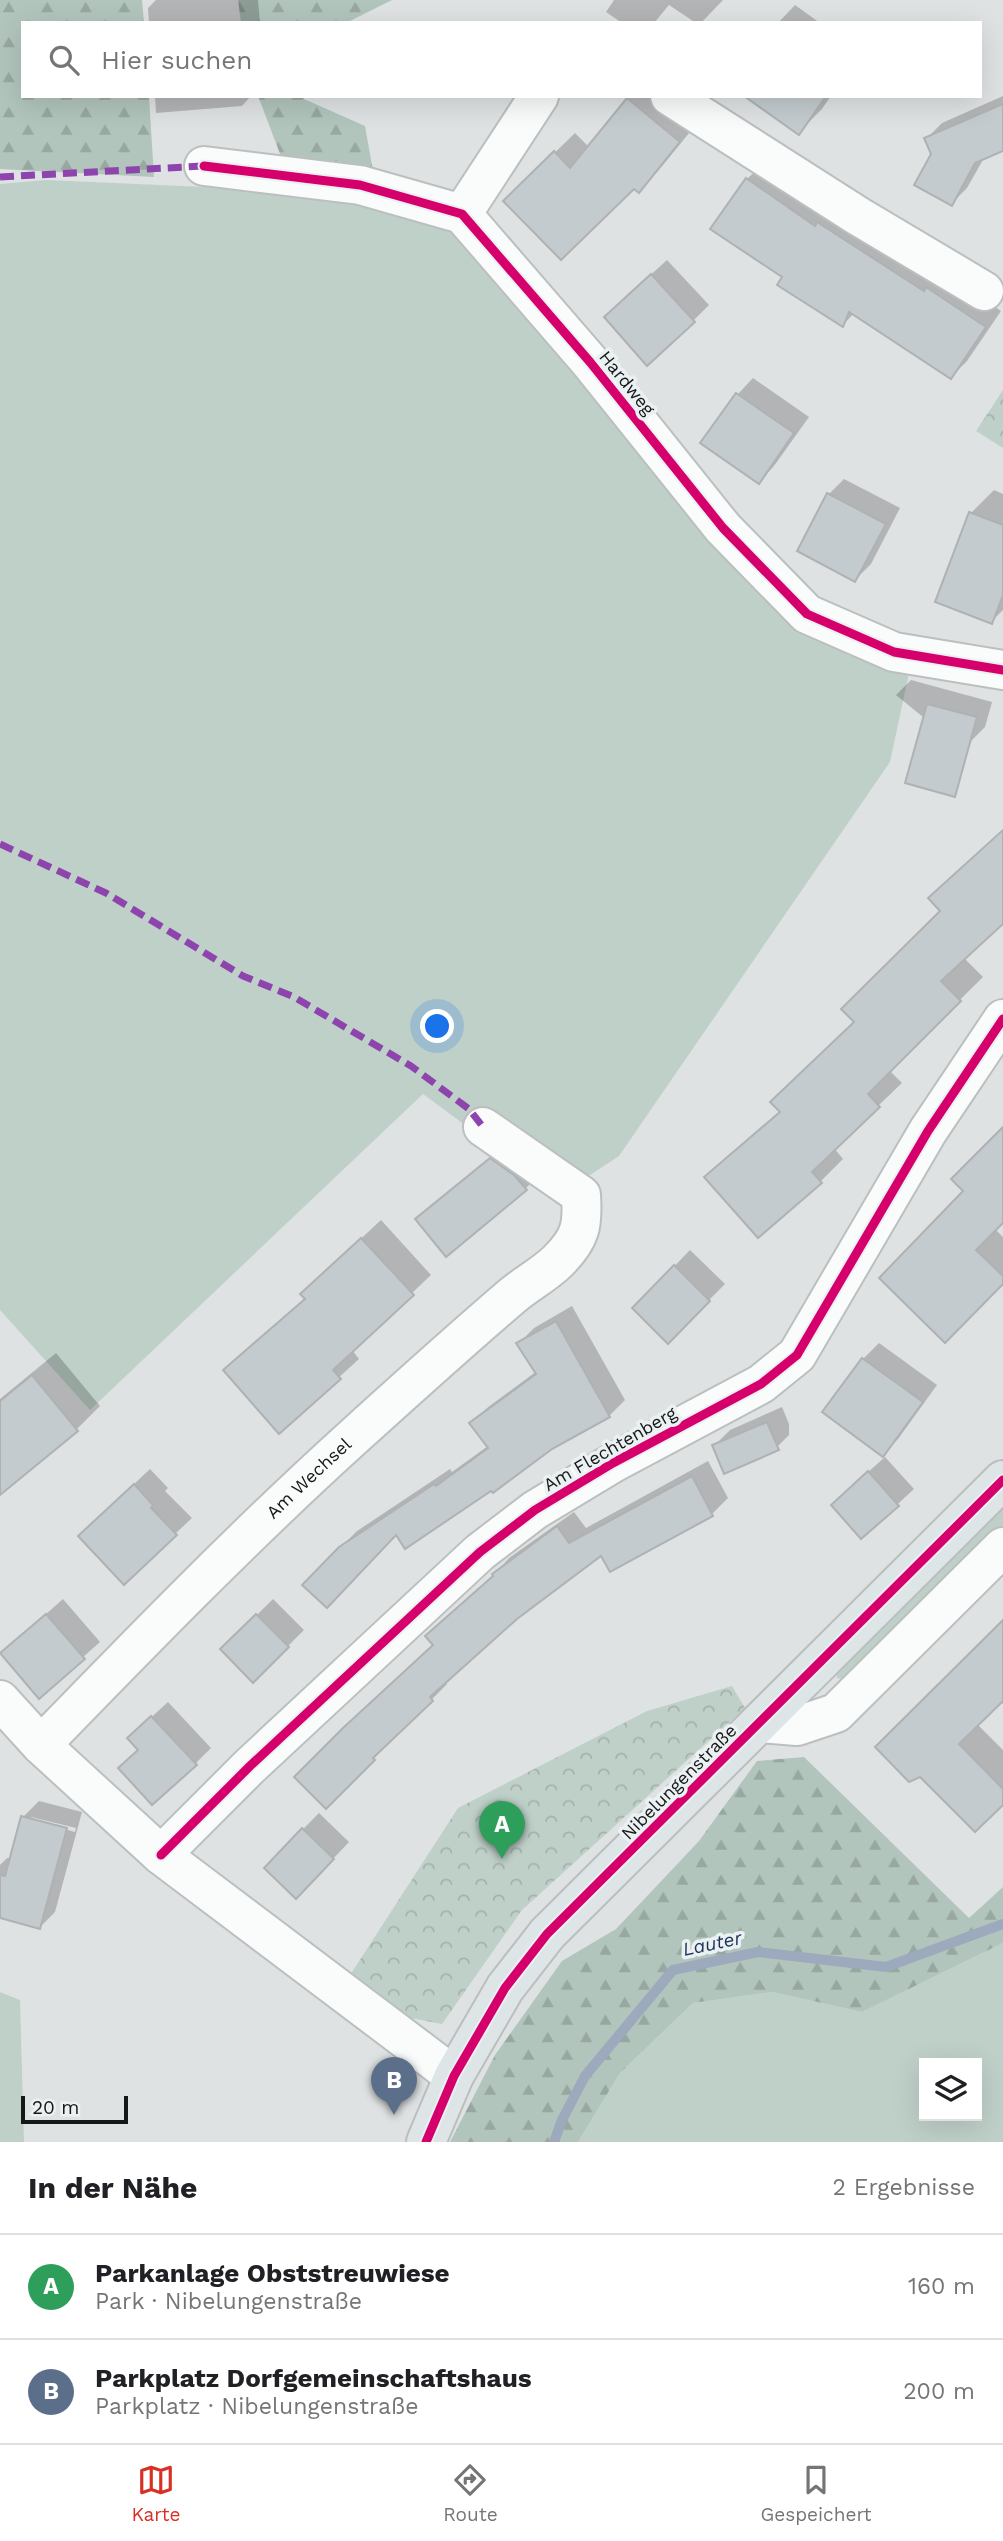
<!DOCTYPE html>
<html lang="de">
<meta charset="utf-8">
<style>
body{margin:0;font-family:"Work Sans",sans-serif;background:#f2f2f2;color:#202124}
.controls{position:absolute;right:21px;bottom:21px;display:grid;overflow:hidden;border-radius:0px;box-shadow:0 7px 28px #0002}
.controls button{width:63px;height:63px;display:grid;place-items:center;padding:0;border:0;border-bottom:2px solid #e0e0e0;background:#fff;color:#202124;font:35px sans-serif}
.scale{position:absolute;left:21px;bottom:18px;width:107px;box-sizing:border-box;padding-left:7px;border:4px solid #161818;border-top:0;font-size:19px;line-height:24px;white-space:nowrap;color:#161818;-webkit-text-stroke:5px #ebf1f2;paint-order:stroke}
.you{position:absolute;left:438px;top:1027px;width:24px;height:24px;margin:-18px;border:5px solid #fff;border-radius:50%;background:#1a73e8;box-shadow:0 0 0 10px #1a73e833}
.badge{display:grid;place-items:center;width:46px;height:46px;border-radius:50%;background:#d93025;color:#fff;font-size:23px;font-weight:700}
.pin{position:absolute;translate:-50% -58px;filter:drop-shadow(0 2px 4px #0008)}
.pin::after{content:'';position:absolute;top:37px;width:24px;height:21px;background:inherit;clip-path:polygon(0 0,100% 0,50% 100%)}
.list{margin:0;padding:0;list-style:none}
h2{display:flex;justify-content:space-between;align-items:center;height:91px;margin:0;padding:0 28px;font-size:30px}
h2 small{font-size:23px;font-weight:400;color:#757577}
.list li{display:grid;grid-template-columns:46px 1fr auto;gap:21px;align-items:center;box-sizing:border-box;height:105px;padding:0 28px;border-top:2px solid #e0e0e0}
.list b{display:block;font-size:26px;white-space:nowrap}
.list p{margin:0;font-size:23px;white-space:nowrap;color:#757577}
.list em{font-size:23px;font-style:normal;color:#757577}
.icon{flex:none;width:38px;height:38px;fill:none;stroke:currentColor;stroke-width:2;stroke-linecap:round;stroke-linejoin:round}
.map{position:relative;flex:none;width:1003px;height:2142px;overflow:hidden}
.search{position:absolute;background:#fff;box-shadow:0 7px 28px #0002;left:21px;right:21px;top:21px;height:77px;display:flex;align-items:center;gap:18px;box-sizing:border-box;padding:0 24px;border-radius:0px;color:#757577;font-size:26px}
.sheet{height:301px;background:#fff}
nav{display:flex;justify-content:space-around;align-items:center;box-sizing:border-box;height:98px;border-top:2px solid #e0e0e0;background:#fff;font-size:19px;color:#757577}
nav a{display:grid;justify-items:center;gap:4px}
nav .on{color:#d93025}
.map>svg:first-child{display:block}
.grass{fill:#bfd0c9;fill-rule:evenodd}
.forest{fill:url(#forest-firs)}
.park{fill:url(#park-crowns)}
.shadow{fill:#0003;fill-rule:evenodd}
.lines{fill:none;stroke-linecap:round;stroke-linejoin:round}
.stream{stroke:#9da9bc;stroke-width:10}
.building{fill:#c3cbce;stroke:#afb1b2;stroke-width:2}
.minor-casing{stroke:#bcbfc0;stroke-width:42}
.major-casing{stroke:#bcbebe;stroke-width:42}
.minor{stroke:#fafbfb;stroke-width:38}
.major{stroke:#dde5e6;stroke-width:38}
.quiet{stroke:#8e44ad;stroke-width:7;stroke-dasharray:14 7;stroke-linecap:butt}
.cycleway-casing{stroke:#ebf1f2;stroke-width:13}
.cycleway{stroke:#d6006c;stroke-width:9}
.labels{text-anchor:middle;stroke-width:7;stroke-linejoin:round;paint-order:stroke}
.street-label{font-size:18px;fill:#161818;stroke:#ebf1f2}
.water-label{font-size:19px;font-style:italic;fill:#1b3158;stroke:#ebf1f2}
</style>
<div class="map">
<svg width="1003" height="2142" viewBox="0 0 1003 2142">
<defs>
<pattern id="forest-firs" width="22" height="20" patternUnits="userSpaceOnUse" patternTransform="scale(1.75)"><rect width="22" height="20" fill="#b1c5bc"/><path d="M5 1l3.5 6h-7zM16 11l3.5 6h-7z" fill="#98a8a1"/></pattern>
<pattern id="park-crowns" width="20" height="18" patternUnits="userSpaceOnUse" patternTransform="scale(1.75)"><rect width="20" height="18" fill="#bfd0c9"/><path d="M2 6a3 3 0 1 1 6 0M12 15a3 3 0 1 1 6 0" fill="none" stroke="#a3b2ac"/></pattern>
</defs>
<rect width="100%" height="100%" fill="#dfe2e3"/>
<g class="grass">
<polygon points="46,180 339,193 453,230 640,439 739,569 910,668 890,762 619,1156 581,1181 473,1131 423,1094 90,1410 0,1310 0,184"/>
<polygon points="1003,1501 1003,1528 850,1680 837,1678 836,1666"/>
<path d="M1003 1943V2142H578L620 2073 693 2003 772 1992 862 2012ZM924 2063H977V2116H924Z"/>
<polygon points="0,1992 20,2000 24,2142 0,2142"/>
</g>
<g class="forest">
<polygon points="0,0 142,0 144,23 23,23 23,96 149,96 154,177 0,169"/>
<polygon points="238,0 392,0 346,23 241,23"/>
<polygon points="258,96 303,96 304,99 365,126 373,171 282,159"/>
<polygon points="804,1757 969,1918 1003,1887 1003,1943 862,2012 772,1992 693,2003 620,2073 578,2142 450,2142 495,2055 562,1961 616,1929 699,1841 757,1761"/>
</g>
<g class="park">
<polygon points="1003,390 1003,448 976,431"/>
<polygon points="732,1686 745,1708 522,1910 442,2024 332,2003 458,1808 647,1711"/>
</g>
<g class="shadow">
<polygon points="156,0 258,0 260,23 149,23 148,8"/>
<polygon points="614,0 723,0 701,23 696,23 669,5 654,23 622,23 606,12"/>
<polygon points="795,5 820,23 778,23"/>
<polygon points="155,96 251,96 242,106 156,113"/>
<polygon points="631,96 669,96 699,121 658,171 639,191 634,186 505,201 575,133 589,147"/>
<polygon points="747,96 831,96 822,109 799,132"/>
<polygon points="1003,96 1003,149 984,158 967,188 951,204 926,139 942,123"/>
<polygon points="763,164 943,272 1001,311 967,361 951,377 854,313 843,325 784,277 747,179"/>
<polygon points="667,260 709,305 693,321 621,302"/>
<polygon points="753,378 809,417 774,466 759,482 703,443 738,394"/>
<polygon points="844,479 900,508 871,564 855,580 829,494"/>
<polygon points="994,490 1003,494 1003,610 991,622 971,513"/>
<polygon points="911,680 992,702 985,727 969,743 955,743 896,695"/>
<polygon points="1003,830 1003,922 964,958 983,977 889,1070 902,1083 834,1148 843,1159 820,1182 707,1177 781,1110 856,1021 942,911 953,875"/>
<polygon points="1003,1129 1003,1221 995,1229 1003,1237 1003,1282 945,1341 965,1191"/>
<polygon points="507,1144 541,1173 525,1189 418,1220"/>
<polygon points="381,1220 431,1275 352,1350 359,1359 279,1432 225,1370 306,1297 322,1275"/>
<polygon points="690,1250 725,1284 668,1341 634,1308"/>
<polygon points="572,1306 625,1400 609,1416 551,1448 491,1488 396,1533 340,1548 357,1531 450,1469 452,1472 488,1446 472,1423 487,1408 537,1371 519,1343 534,1328"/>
<polygon points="879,1343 937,1385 898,1439 882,1454 863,1359"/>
<polygon points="56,1353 100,1406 77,1429 0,1493 0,1399"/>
<polygon points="782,1407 789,1424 789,1435 773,1451 714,1446 730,1430"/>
<polygon points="885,1457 914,1489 862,1537 849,1489"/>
<polygon points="708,1461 728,1498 712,1514 610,1570 602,1553 516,1617 445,1681 447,1684 326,1807 435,1645 509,1558 574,1512 586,1528"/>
<polygon points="150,1469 168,1488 165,1491 192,1518 124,1582 96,1520"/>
<polygon points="63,1599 100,1642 39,1696 2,1653"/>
<polygon points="273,1599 304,1630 253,1681 222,1649"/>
<polygon points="1003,1622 1003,1704 1000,1701 977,1724 1003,1750 1003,1802 920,1775"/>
<polygon points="168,1702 211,1748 195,1764 139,1749 145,1723"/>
<path d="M39 1801 82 1812 55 1912 40 1927 0 1917V1865L7 1858 12 1859 23 1817ZM31 1817 76 1828 75 1832 31 1820Z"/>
<polygon points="319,1813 349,1842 312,1881 266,1867"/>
</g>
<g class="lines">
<polyline class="stream" points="554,2142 562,2120 585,2076 673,1970 758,1952 886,1967 1003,1924"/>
</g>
<g class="building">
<polygon points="744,96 826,96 799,135"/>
<polygon points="627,98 680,142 639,193 634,189 561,260 503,201 554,151 570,168"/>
<polygon points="1003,104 1003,151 975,163 952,206 914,185 931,154 924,138"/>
<polygon points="746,178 815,226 817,222 924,291 926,287 986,327 951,379 849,312 843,327 777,285 782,277 710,229"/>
<polygon points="651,274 695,322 647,366 604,317"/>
<polygon points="736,393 794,433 759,484 700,443"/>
<polygon points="827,493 886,524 855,582 797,551"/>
<polygon points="969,512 1003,525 1003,595 992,624 935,602"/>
<polygon points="927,704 977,717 955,797 905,783"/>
<polygon points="1003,830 1003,924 941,981 961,1001 868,1094 880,1107 812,1172 822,1183 758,1238 704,1177 780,1112 770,1102 854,1022 841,1009 940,911 928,898"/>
<polygon points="1003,1127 1003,1223 976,1250 1003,1276 1003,1284 945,1343 879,1278 963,1191 951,1179"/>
<polygon points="490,1158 514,1175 527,1190 446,1257 415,1219"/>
<polygon points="361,1238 414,1295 333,1370 341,1379 279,1434 223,1370 305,1299 300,1294"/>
<polygon points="674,1265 710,1301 668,1344 632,1308"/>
<polygon points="556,1321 610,1417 552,1449 493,1493 491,1491 405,1549 396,1535 327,1608 302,1585 339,1547 434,1484 436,1486 488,1448 469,1423 536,1374 516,1343"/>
<polygon points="862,1358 923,1402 883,1457 822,1412"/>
<polygon points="32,1375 78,1431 0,1495 0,1401"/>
<polygon points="767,1422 779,1450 724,1474 712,1445"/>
<polygon points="868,1471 899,1506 861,1539 831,1505"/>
<polygon points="692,1476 713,1516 610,1572 601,1556 517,1619 430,1697 433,1701 373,1758 375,1760 326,1809 294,1777 343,1728 433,1645 425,1636 493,1576 492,1574 557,1526 569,1543"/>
<polygon points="134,1484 153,1505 151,1508 177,1535 124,1585 78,1536"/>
<polygon points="46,1614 85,1659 39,1699 0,1653"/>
<polygon points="256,1614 289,1647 253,1683 220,1649"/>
<polygon points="1003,1620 1003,1701 959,1744 1003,1789 1003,1805 975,1832 920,1777 909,1782 875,1747"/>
<polygon points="151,1716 197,1765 152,1805 118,1768 138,1750 127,1738"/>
<polygon points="21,1816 67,1828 40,1929 0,1918 0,1875 5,1876"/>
<polygon points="302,1828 334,1859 296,1899 264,1868"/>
</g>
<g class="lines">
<defs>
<g id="minor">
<polyline points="670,96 858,216 984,291"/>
<polyline points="204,166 360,185 462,214 590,362 723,528 807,614 894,652 1003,670"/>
<polyline points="462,214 539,96"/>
<polyline points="0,1700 41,1745 161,1855 454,2076"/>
<polyline points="761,1723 797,1726 836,1713 1003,1547"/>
<path id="s1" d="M41 1745C142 1641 243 1537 350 1440 403 1392 457 1343 512 1296 526 1284 545 1274 558 1261 581 1238 583 1225 581 1195L483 1127"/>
<polyline points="161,1855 250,1766 480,1552 535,1510 613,1463 761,1384 797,1355 928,1131 1003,1019"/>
</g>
<polyline id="major" points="426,2142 454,2076 505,1988 547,1934 1003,1480"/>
</defs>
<use href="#minor" class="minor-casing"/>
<use href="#major" class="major-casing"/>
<use href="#minor" class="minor"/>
<use href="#major" class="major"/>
<g class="quiet">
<polyline points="0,177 204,166"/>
<polyline points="0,844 106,893 243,976 294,997 411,1066 469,1109 483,1127"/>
</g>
<defs>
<g id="cycleway">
<polyline points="204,166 360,185 462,214 590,362 723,528 807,614 894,652 1003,670"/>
<polyline points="161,1855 250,1766 480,1552 535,1510 613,1463 761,1384 797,1355 928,1131 1003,1019"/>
<polyline points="426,2142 454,2076 505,1988 547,1934 1003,1480"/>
</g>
</defs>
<use href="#cycleway" class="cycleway-casing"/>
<use href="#cycleway" class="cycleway"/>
</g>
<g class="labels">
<g class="street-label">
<text transform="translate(627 383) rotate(51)" y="6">Hardweg</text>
<text transform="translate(610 1449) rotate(-30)" y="6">Am Flechtenberg</text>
<text dy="6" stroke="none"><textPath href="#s1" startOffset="378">Am Wechsel</textPath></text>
<text transform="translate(679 1782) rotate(-45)" y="6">Nibelungenstraße</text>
</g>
<g class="water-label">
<text transform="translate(712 1943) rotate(-12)" y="7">Lauter</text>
</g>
</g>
</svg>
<div class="controls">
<button><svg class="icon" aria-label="layers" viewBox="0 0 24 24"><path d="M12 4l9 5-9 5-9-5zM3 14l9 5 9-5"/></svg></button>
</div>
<div class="scale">20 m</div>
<div class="you"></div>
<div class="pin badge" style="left:502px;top:1859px;background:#2e9e5b">A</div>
<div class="pin badge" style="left:394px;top:2115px;background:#5c6f8a">B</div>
<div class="search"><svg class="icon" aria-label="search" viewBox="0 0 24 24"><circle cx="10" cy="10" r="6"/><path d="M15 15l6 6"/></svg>Hier suchen</div>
</div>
<section class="sheet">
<h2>In der Nähe<small>2 Ergebnisse</small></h2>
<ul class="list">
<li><span class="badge" style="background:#2e9e5b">A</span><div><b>Parkanlage Obststreuwiese</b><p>Park · Nibelungenstraße</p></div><em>160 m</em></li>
<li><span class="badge" style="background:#5c6f8a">B</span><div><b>Parkplatz Dorfgemeinschaftshaus</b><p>Parkplatz · Nibelungenstraße</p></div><em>200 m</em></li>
</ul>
</section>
<nav>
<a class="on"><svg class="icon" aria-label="map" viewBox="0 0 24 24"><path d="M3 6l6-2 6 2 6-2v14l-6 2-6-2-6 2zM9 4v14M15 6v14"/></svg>Karte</a>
<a><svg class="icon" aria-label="directions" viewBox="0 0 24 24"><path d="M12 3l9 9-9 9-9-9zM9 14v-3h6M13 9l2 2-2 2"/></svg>Route</a>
<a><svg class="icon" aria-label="saved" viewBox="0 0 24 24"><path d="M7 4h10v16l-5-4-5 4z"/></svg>Gespeichert</a>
</nav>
